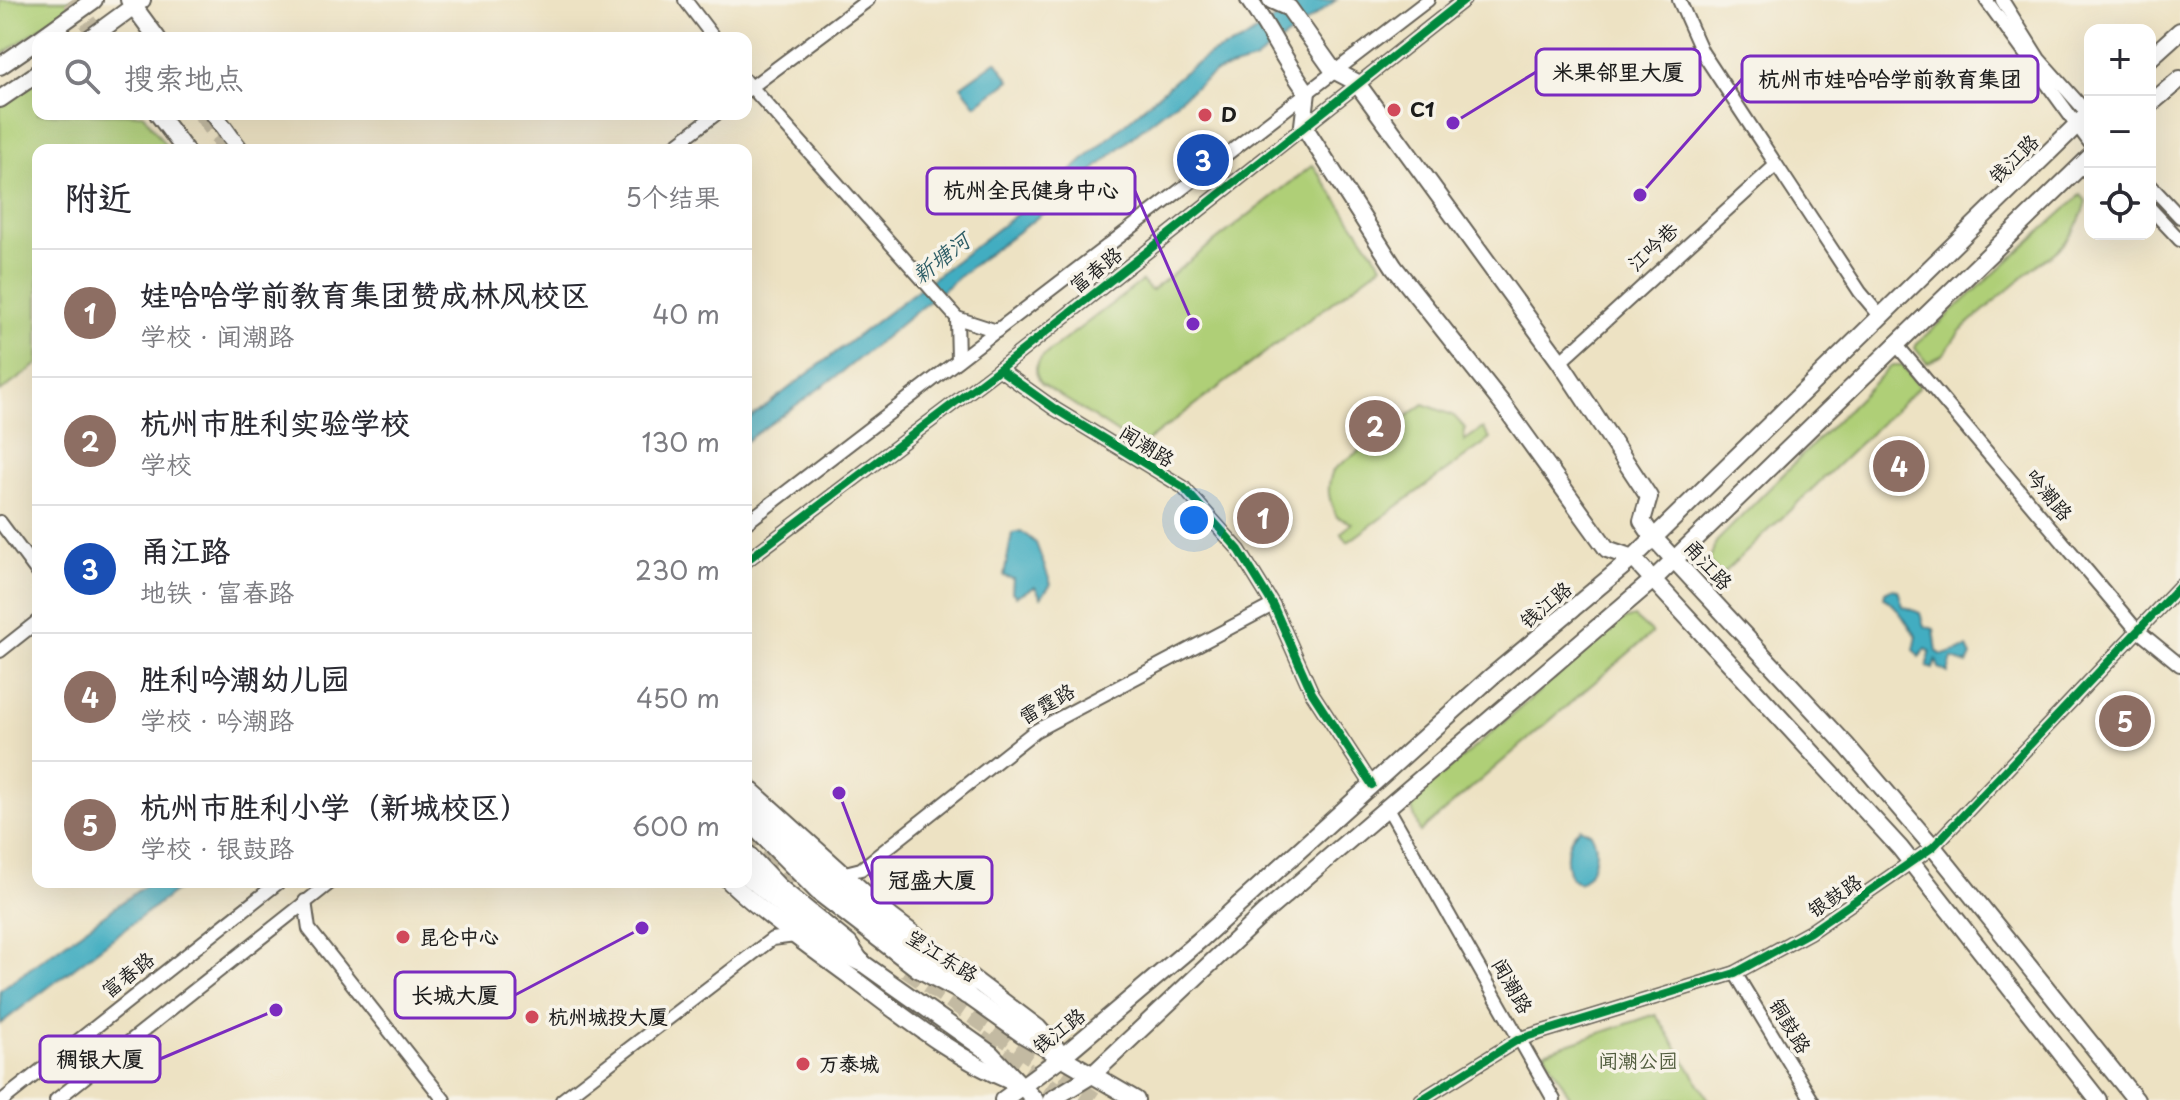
<!DOCTYPE html>
<html lang="zh">
<meta charset="utf-8">
<style>
body{margin:0;font-family:"Playpen Sans","LXGW WenKai TC",sans-serif;background:#f7f7f7;color:#2b2b33}
.controls{position:absolute;right:24px;top:24px;display:grid;overflow:hidden;border-radius:16px;box-shadow:0 8px 32px #0002}
.controls button{width:72px;height:72px;display:grid;place-items:center;padding:0;border:0;border-bottom:2px solid #e1e1e2;background:#fff;color:#2b2b33;font:40px sans-serif}
.you{position:absolute;left:1194px;top:520px;width:28px;height:28px;margin:-20px;border:6px solid #fff;border-radius:50%;background:#1a73e8;box-shadow:0 0 0 12px #1a73e833}
.badge{display:grid;place-items:center;width:52px;height:52px;border-radius:50%;background:#ea580c;color:#fff;font-size:26px;font-weight:700}
.pin{position:absolute;translate:-50% -50%;border:4px solid #fff;box-shadow:0 2px 8px #0006}
.list{margin:0;padding:0;list-style:none}
h2{display:flex;justify-content:space-between;align-items:center;height:104px;margin:0;padding:0 32px;font-size:34px}
h2 small{font-size:26px;font-weight:400;color:#7c7c81}
.list li{display:grid;grid-template-columns:52px 1fr auto;gap:24px;align-items:center;box-sizing:border-box;height:128px;padding:0 32px;border-top:2px solid #e1e1e2}
.list b{display:block;font-size:30px;white-space:nowrap}
.list p{margin:0;font-size:26px;white-space:nowrap;color:#7c7c81}
.list em{font-size:26px;font-style:normal;color:#7c7c81}
.icon{flex:none;width:44px;height:44px;fill:none;stroke:currentColor;stroke-width:2;stroke-linecap:round;stroke-linejoin:round}
.map{position:relative;flex:none;width:2180px;height:1100px;overflow:hidden}
.search{position:absolute;background:#fff;box-shadow:0 8px 32px #0002;left:32px;top:32px;width:720px;height:88px;display:flex;align-items:center;gap:20px;box-sizing:border-box;padding:0 28px;border-radius:16px;color:#7c7c81;font-size:30px}
.panel{position:absolute;background:#fff;box-shadow:0 8px 32px #0002;left:32px;top:144px;width:720px;height:744px;border-radius:16px}
.map>svg:first-child{display:block}
.green{fill:#afcf77;stroke:#66764a;stroke-width:2}
.water{fill:#42adc1;stroke:#2f646e;stroke-width:2}
.lines{fill:none;stroke-linecap:round;stroke-linejoin:round}
.highway-tunnel{stroke:#c3baa2;stroke-width:18;stroke-dasharray:18 9;stroke-linecap:butt}
.minor-casing{stroke:#656156;stroke-width:16}
.major-casing{stroke:#656156;stroke-width:20}
.highway-casing{stroke:#656156;stroke-width:22}
.minor{stroke:#fff;stroke-width:12}
.major{stroke:#fff;stroke-width:16}
.highway{stroke:#fff;stroke-width:18}
.cycleway-casing{stroke:#f7f3e8;stroke-width:13}
.cycleway{stroke:#00873e;stroke-width:8}
.poi-dot{fill:#d1495b;stroke:#f7f3e8;stroke-width:3}
.labels{text-anchor:middle;stroke-width:7;stroke-linejoin:round;paint-order:stroke}
.poi-label{font-size:20px;font-weight:bold;fill:#1c1c1c;stroke:#f7f3e8;text-anchor:start}
.street-label{font-size:20px;fill:#1c1c1c;stroke:#f7f3e8}
.park-label{font-size:20px;fill:#4f5b3c;stroke:#f7f3e8}
.water-label{font-size:22px;font-style:italic;fill:#2d5d66;stroke:#f7f3e8}
.leader{fill:none;stroke:#7b2cbf;stroke-width:3}
.callout-dot{fill:#7b2cbf;stroke:#f7f3e8;stroke-width:3}
.callout{fill:#f7f3e8;stroke:#7b2cbf;stroke-width:3}
.callout-label{font-size:22px;text-anchor:middle;font-weight:bold;fill:#1c1c1c}
</style>
<div class="map">
<svg width="2180" height="1100" viewBox="0 0 2180 1100">
<rect width="100%" height="100%" fill="#f7f3e8"/>
<filter id="ink" filterUnits="userSpaceOnUse"><feTurbulence type="fractalNoise" baseFrequency=".0125" numOctaves="2"/><feDisplacementMap in="SourceGraphic" scale="16" xChannelSelector="R" yChannelSelector="G"/><feConvolveMatrix kernelMatrix="1 2 1 2 8 2 1 2 1" color-interpolation-filters="sRGB"/></filter>
<filter id="wash" filterUnits="userSpaceOnUse"><feTurbulence type="fractalNoise" baseFrequency=".006" numOctaves="4" result="noise"/><feDisplacementMap in="SourceGraphic" scale="32" xChannelSelector="R" yChannelSelector="G"/><feGaussianBlur stdDeviation="1.8" result="paint"/><feColorMatrix in="noise" values="0 0 0 0 0 0 0 0 0 0 0 0 0 0 0 0 0 1.4 0 .05"/><feComposite in="paint" operator="in"/></filter>
<g filter="url(#wash)">
<rect width="100%" height="100%" fill="#ede2c3"/>
<g class="green">
<polygon points="0,0 81,0 0,56"/>
<polygon points="38,81 38,114 143,114 169,150 38,150 38,364 0,392 0,104"/>
<path d="M1313 165 1382 265 1139 447 1041 383C1034 373 1034 367 1042 357L1142 281 1151 291Z"/>
<path d="M2081 195 2086 201C2079 228 2064 250 2039 263L1960 331 1943 355 1927 363 1915 348 1917 343Z"/>
<polygon points="1892,365 1902,365 1919,387 1721,576 1709,561 1716,542"/>
<path d="M1424 404 1454 416 1465 428 1464 441 1483 428 1490 439 1348 542 1341 533 1352 523 1337 517C1328 499 1326 488 1333 470Z"/>
<polygon points="1634,617 1652,633 1420,832 1411,806 1419,795 1621,621"/>
<polygon points="1656,1014 1709,1100 1572,1100 1544,1052"/>
</g>
<g class="water">
<polygon points="1303,0 1336,0 1254,61 1216,72 1194,88 1138,132 1054,205 972,266 841,373 746,441 746,421 1055,185 1183,73 1212,53 1241,42"/>
<polygon points="996,61 1010,80 976,105 961,86"/>
<polygon points="1021,531 1036,543 1051,584 1041,597 1035,587 1016,596 1012,592 1013,579 1004,576 1012,533"/>
<path d="M1891 589 1898 590 1903 606 1920 613 1924 626 1934 629 1937 652 1943 655 1967 648 1971 656 1967 664 1952 658 1948 673 1939 668 1936 660 1933 669 1927 667 1930 651 1926 649 1919 657 1914 650 1917 636C1905 624 1899 605 1884 598L1885 592Z"/>
<path d="M1580 828 1591 833C1601 850 1595 872 1579 883L1571 878C1564 861 1565 839 1580 828Z"/>
<polygon points="150,882 187,882 0,1024 0,990"/>
</g>
</g>
<g filter="url(#ink)">
<g class="lines">
<g class="highway-tunnel">
<polyline points="71,0 99,38"/>
<polyline points="202,114 228,150"/>
<polyline points="746,832 796,879"/>
<polyline points="906,969 1094,1100"/>
<polyline points="981,1039 1069,1100"/>
</g>
<defs>
<g id="minor">
<polyline points="685,0 714,38"/>
<polyline points="1679,0 1702,52 1860,292 1881,317"/>
<polyline points="1986,0 2090,143"/>
<polyline points="2002,0 2039,59 2090,116"/>
<polyline points="746,81 957,318 997,331"/>
<polyline points="746,91 868,0"/>
<polyline points="669,150 716,114"/>
<polyline points="2150,185 2180,217"/>
<polyline points="2150,208 2180,240"/>
<polyline points="957,318 958,360"/>
<polyline points="1895,343 2136,629 2180,665"/>
<polyline points="1560,362 1776,165"/>
<polyline points="999,369 1055,409 1183,487 1239,550 1273,605 1312,693 1372,785"/>
<polyline points="0,522 38,573"/>
<polyline points="746,523 1428,0"/>
<polyline points="746,561 999,369 1464,0"/>
<polyline points="0,651 38,621"/>
<polyline points="1388,808 1554,1100"/>
<polyline points="841,874 861,869 1035,731 1273,605"/>
<polyline points="305,901 309,929 444,1100"/>
<polyline points="1735,973 1812,1100"/>
<polyline points="3,1100 279,882"/>
<polyline points="56,1100 331,882"/>
<polyline points="562,1100 772,939 795,936"/>
<polyline points="1421,1100 1519,1039 1735,973 1810,932 1933,847 2180,586"/>
</g>
<g id="major">
<polyline points="129,0 157,38"/>
<path d="M1249 0C1270 30 1285 62 1307 92L1303 125 1394 267 1504 406 1607 549 1633 558 1900 848 2098 1100"/>
<polyline points="1271,0 1289,8 1333,70 1356,82 1560,362 1649,497 1642,521 1653,537 1846,745 1933,847 2136,1100"/>
<polyline points="41,38 94,0"/>
<polyline points="90,38 142,0"/>
<polyline points="2150,58 2180,31"/>
<polyline points="0,66 38,40"/>
<polyline points="0,99 38,73"/>
<polyline points="2150,104 2180,79"/>
<polyline points="158,114 185,150"/>
<polyline points="214,114 240,150"/>
<polyline points="746,786 891,917 1038,1028 1057,1049"/>
<polyline points="746,819 818,892 918,969 967,995 1022,1034 1136,1100"/>
<polyline points="746,852 779,887 849,944 861,962 991,1054 1035,1100"/>
<path d="M730 882C768 917 809 946 851 977 903 1016 955 1059 1015 1083"/>
<polyline points="1003,1100 1063,1056 1201,939 1491,677 1633,558 2090,112"/>
<polyline points="1051,1100 1092,1075 1264,913 1653,580 2090,157"/>
</g>
<g id="highway">
<polyline points="746,804 839,892 967,995"/>
<polyline points="746,874 834,949 861,962"/>
</g>
</defs>
<use href="#minor" class="minor-casing"/>
<use href="#major" class="major-casing"/>
<use href="#highway" class="highway-casing"/>
<use href="#minor" class="minor"/>
<use href="#major" class="major"/>
<use href="#highway" class="highway"/>
<defs>
<g id="cycleway">
<polyline points="999,369 1055,409 1183,487 1239,550 1273,605 1312,693 1372,785"/>
<polyline points="746,561 999,369 1464,0"/>
<polyline points="1421,1100 1519,1039 1735,973 1810,932 1933,847 2180,586"/>
</g>
</defs>
<use href="#cycleway" class="cycleway-casing"/>
<use href="#cycleway" class="cycleway"/>
</g>
</g>
<g class="poi-dot">
<circle cx="1394" cy="110" r="8"/>
<circle cx="1205" cy="115" r="8"/>
<circle cx="403" cy="937" r="8"/>
<circle cx="532" cy="1017" r="8"/>
<circle cx="803" cy="1064" r="8"/>
</g>
<g class="labels">
<g class="poi-label">
<text x="1410" y="117">C1</text>
<text x="1221" y="122">D</text>
<text x="419" y="944">昆仑中心</text>
<text x="548" y="1024">杭州城投大厦</text>
<text x="819" y="1071">万泰城</text>
</g>
<g class="street-label">
<text transform="translate(2014 159) rotate(-45)" y="7">钱江路</text>
<text transform="translate(1653 247) rotate(-43)" y="7">江吟巷</text>
<text transform="translate(1096 270) rotate(-39)" y="7">富春路</text>
<text transform="translate(1147 446) rotate(32)" y="7">闻潮路</text>
<text transform="translate(2049 495) rotate(50)" y="7">吟潮路</text>
<text transform="translate(1708 565) rotate(47)" y="7">甬江路</text>
<text transform="translate(1546 605) rotate(-40)" y="7">钱江路</text>
<text transform="translate(1047 704) rotate(-30)" y="7">雷霆路</text>
<text transform="translate(1835 896) rotate(-34)" y="7">银鼓路</text>
<text transform="translate(942 956) rotate(32)" y="7">望江东路</text>
<text transform="translate(128 975) rotate(-38)" y="7">富春路</text>
<text transform="translate(1512 986) rotate(60)" y="7">闻潮路</text>
<text transform="translate(1790 1026) rotate(59)" y="7">铜鼓路</text>
<text transform="translate(1059 1031) rotate(-38)" y="7">钱江路</text>
</g>
<g class="park-label">
<text x="1638" y="1068">闻潮公园</text>
</g>
<g class="water-label">
<text transform="translate(941 258) rotate(-38)" y="8">新塘河</text>
</g>
</g>
<path class="leader" d="M1453 123L1536 72M1640 195L1742 79M1193 324L1135 191M839 793L872 880M642 928L515 995M276 1010L160 1059"/>
<g class="callout-dot">
<circle cx="1453" cy="123" r="8"/>
<circle cx="1640" cy="195" r="8"/>
<circle cx="1193" cy="324" r="8"/>
<circle cx="839" cy="793" r="8"/>
<circle cx="642" cy="928" r="8"/>
<circle cx="276" cy="1010" r="8"/>
</g>
<g class="callout">
<rect x="1536" y="49" width="164" height="46" rx="8"/>
<rect x="1742" y="56" width="296" height="46" rx="8"/>
<rect x="927" y="168" width="208" height="46" rx="8"/>
<rect x="872" y="857" width="120" height="46" rx="8"/>
<rect x="395" y="972" width="120" height="46" rx="8"/>
<rect x="40" y="1036" width="120" height="46" rx="8"/>
</g>
<g class="callout-label">
<text x="1618" y="80">米果邻里大厦</text>
<text x="1890" y="87">杭州市娃哈哈学前教育集团</text>
<text x="1031" y="198">杭州全民健身中心</text>
<text x="932" y="888">冠盛大厦</text>
<text x="455" y="1003">长城大厦</text>
<text x="100" y="1067">稠银大厦</text>
</g>
</svg>
<div class="controls">
<button>+</button>
<button>−</button>
<button><svg class="icon" aria-label="locate" viewBox="0 0 24 24"><circle cx="12" cy="12" r="6"/><path d="M12 2v4M12 18v4M2 12h4M18 12h4"/></svg></button>
</div>
<div class="you"></div>
<div class="pin badge" style="left:1263px;top:518px;background:#8d6e63">1</div>
<div class="pin badge" style="left:1375px;top:426px;background:#8d6e63">2</div>
<div class="pin badge" style="left:1203px;top:160px;background:#1a4fb4">3</div>
<div class="pin badge" style="left:1899px;top:466px;background:#8d6e63">4</div>
<div class="pin badge" style="left:2125px;top:721px;background:#8d6e63">5</div>
<div class="search"><svg class="icon" aria-label="search" viewBox="0 0 24 24"><circle cx="10" cy="10" r="6"/><path d="M15 15l6 6"/></svg>搜索地点</div>
<section class="panel">
<h2>附近<small>5个结果</small></h2>
<ul class="list">
<li><span class="badge" style="background:#8d6e63">1</span><div><b>娃哈哈学前教育集团赞成林风校区</b><p>学校 · 闻潮路</p></div><em>40 m</em></li>
<li><span class="badge" style="background:#8d6e63">2</span><div><b>杭州市胜利实验学校</b><p>学校</p></div><em>130 m</em></li>
<li><span class="badge" style="background:#1a4fb4">3</span><div><b>甬江路</b><p>地铁 · 富春路</p></div><em>230 m</em></li>
<li><span class="badge" style="background:#8d6e63">4</span><div><b>胜利吟潮幼儿园</b><p>学校 · 吟潮路</p></div><em>450 m</em></li>
<li><span class="badge" style="background:#8d6e63">5</span><div><b>杭州市胜利小学（新城校区）</b><p>学校 · 银鼓路</p></div><em>600 m</em></li>
</ul>
</section>
</div>
